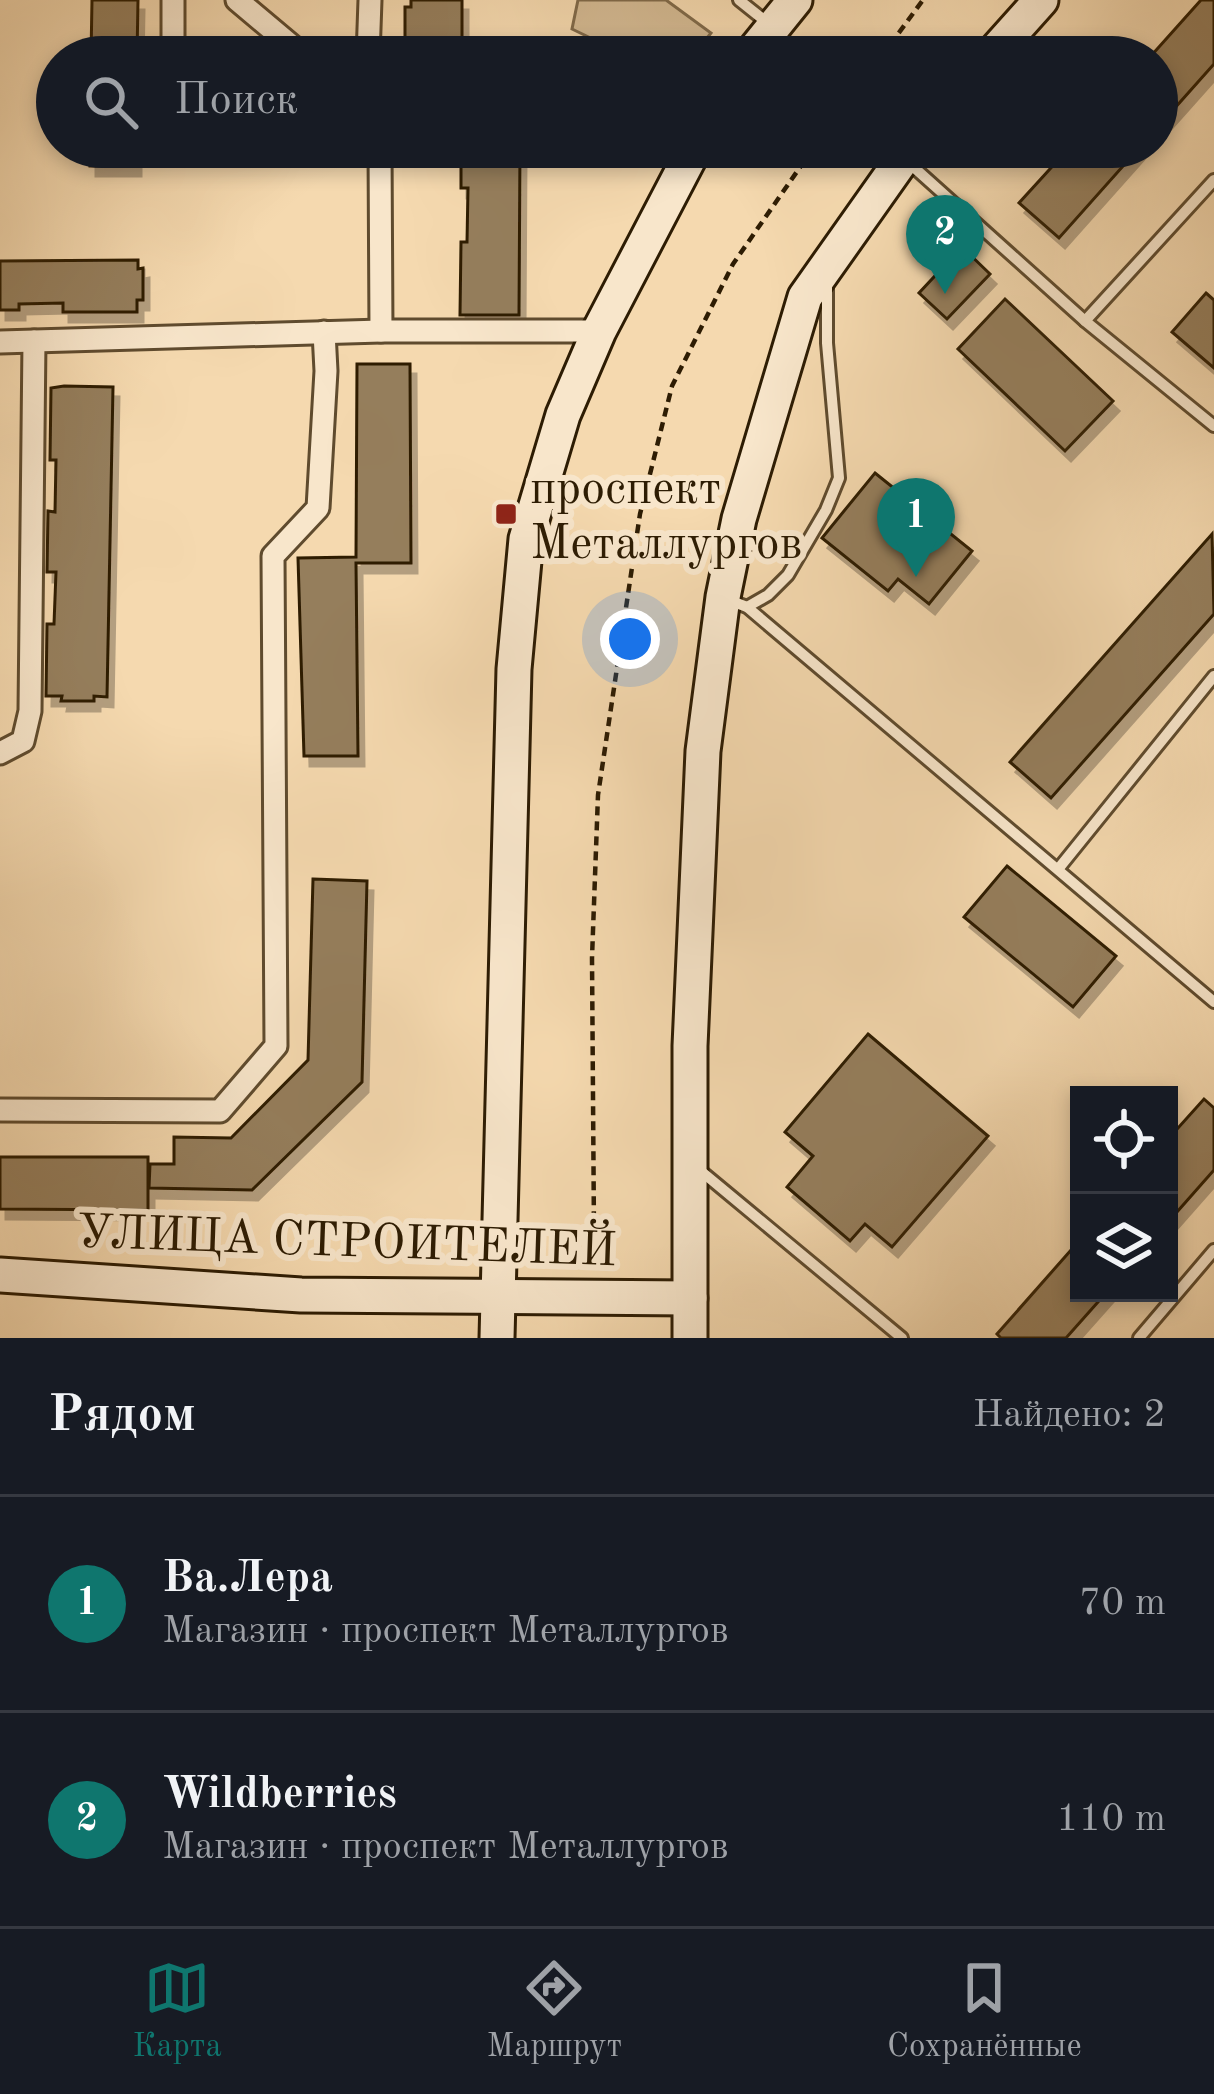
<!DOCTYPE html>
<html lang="ru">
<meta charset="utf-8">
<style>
body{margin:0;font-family:"Old Standard TT",serif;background:#242831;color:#f1f3f6}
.controls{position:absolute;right:36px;bottom:36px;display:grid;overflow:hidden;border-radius:0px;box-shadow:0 6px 18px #0003}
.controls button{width:108px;height:108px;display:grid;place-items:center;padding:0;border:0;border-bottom:3px solid #363941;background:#171b24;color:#f1f3f6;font:60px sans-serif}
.you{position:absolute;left:630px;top:639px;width:42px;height:42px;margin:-30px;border:9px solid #fff;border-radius:50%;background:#1a73e8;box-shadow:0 0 0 18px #1a73e833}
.badge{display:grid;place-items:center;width:78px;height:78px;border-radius:50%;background:#0f766e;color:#fff;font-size:39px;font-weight:700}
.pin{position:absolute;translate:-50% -99px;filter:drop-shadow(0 3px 6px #0008)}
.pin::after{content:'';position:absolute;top:63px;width:42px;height:36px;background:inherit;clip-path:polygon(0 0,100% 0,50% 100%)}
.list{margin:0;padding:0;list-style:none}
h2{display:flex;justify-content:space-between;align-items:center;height:156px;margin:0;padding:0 48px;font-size:51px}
h2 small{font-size:39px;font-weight:400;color:#9ea1a6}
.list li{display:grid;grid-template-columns:78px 1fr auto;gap:36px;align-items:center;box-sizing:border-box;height:216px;padding:0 48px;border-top:3px solid #363941}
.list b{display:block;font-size:45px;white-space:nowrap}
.list p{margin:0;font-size:39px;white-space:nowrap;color:#9ea1a6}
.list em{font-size:39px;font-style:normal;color:#9ea1a6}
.icon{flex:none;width:66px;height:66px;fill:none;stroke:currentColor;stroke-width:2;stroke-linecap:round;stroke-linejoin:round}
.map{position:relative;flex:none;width:1214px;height:1338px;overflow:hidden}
.search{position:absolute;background:#171b24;box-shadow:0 6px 18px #0003;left:36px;right:36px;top:36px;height:132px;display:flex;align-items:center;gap:30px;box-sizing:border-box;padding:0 42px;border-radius:66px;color:#9ea1a6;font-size:45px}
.sheet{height:588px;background:#171b24}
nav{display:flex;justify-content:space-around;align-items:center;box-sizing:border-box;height:168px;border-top:3px solid #363941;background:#171b24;font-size:33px;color:#9ea1a6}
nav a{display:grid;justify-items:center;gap:6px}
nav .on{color:#0f766e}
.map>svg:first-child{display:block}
.green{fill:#d3b992;stroke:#806a4a;stroke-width:3}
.building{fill:#957e5c;stroke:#2d1c03;stroke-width:3;filter:url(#shadow)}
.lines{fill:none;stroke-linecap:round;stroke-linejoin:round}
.lane-casing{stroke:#5f4b2e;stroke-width:16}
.street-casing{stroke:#5f4b2e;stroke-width:27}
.secondary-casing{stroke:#2d1c03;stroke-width:39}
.path{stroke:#2d1c03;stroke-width:4.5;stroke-dasharray:9 6;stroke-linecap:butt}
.lane{stroke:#f8e6cb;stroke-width:10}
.street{stroke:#f8e6cb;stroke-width:21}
.secondary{stroke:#f8e6cb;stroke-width:33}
.poi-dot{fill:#8f2418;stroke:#f8e6cb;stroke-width:4.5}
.labels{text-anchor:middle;stroke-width:12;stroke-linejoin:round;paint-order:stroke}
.poi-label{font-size:48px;fill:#2d1c03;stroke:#f8e6cb;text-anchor:start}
.street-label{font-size:48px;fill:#2d1c03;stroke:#f8e6cb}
</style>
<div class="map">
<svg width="1214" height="1338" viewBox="0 0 1214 1338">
<defs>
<filter id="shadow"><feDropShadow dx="6" dy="10" stdDeviation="0" flood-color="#0004"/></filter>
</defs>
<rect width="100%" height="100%" fill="#f5d9af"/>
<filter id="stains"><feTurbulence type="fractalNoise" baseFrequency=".00167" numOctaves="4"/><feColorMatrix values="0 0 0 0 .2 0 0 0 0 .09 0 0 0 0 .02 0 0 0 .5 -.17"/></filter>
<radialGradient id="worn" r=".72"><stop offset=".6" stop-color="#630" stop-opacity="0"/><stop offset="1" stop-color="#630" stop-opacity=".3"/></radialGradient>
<polygon class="green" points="578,0 666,0 711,33 692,57 630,57 572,29"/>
<g class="building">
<polygon points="92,0 138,0 137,57 91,57"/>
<polygon points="411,0 462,0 462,57 405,57 405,7 411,7"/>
<polygon points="1201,0 1214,0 1214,64 1157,128 1157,57 1150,57"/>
<rect x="90" y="147" width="45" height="19"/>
<polygon points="461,147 520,147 519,315 460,315 461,242 467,242 468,188 461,188"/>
<polygon points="1070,147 1140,147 1059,238 1019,203"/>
<polygon points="962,247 990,274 947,319 919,293"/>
<polygon points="138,260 138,269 143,268 143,300 137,300 137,312 63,312 63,303 19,304 19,310 0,310 0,261"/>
<polygon points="1206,293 1214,300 1214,368 1172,332"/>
<polygon points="1005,299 1113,401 1065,451 958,349"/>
<polygon points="357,364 410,364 411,563 356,563 358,756 304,756 298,558 356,557"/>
<polygon points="64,386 113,387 107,697 94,696 94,701 61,701 62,696 46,696 47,624 54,624 56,572 47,572 48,511 55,512 56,460 50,460 51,388"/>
<polygon points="875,473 972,551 929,604 898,579 888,591 822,538"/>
<polygon points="1212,534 1214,614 1051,798 1010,762"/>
<polygon points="1007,866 1116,956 1073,1007 964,917"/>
<polygon points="313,879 367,881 362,1082 252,1190 149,1188 150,1164 174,1164 174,1137 231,1138 308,1060"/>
<polygon points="868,1034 988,1136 892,1247 865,1224 850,1241 787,1187 813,1156 785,1132"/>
<polygon points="1204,1099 1214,1108 1214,1170 1169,1221 1169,1138"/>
<polygon points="0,1157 148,1157 148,1210 0,1209"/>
<polygon points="1079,1241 1079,1293 1106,1293 1066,1338 1001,1338 997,1334"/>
</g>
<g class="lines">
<defs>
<g id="lane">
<polyline points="739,0 769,24"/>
<polyline points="909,163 1085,321 1214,426"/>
<polyline points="1085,321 1214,180"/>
<polyline points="726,599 747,607 1214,1002"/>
<polyline points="747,607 768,595 788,575 826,510 839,478 827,343 827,285"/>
<polyline points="1059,868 1214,676"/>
<polyline points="696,1167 902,1338"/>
<polyline points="1139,1338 1214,1250"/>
</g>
<g id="street">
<polyline points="237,0 305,57"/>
<polyline points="173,57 173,0"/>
<polyline points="368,57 370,0"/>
<polyline points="380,147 381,331"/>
<polyline points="172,153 172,147"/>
<polyline points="0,342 381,331 599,331"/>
<polyline points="0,753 23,741 30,711 34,341"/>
<polyline points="0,1110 220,1111 276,1046 273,556 318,508 326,371 324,332"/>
</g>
<g id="secondary">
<polyline points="749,57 795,0"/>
<polyline points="990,57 1041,0"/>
<polyline points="0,1275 301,1295 690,1298"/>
<polyline points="497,1338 514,669 526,539 563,415 599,331 695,147"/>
<polyline points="690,1338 690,1046 703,751 723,597 739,519 805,297 911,147"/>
</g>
</defs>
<use href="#lane" class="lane-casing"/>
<use href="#street" class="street-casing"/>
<use href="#secondary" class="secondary-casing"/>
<g class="path">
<polyline points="881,57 923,0"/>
<polyline points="590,1265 594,1234 592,958 598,795 640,514 672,386 733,264 814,147"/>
</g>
<use href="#lane" class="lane"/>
<use href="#street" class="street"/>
<use href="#secondary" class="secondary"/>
</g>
<rect class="poi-dot" x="494" y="502" width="24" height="24" rx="6"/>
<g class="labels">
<g class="poi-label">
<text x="530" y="503">проспект<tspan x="530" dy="55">Металлургов</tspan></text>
</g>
<g class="street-label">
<text transform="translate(347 1239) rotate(2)" y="17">УЛИЦА СТРОИТЕЛЕЙ</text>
</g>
</g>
<rect width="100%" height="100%" filter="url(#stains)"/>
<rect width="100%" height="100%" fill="url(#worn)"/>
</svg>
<div class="controls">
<button><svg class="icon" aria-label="locate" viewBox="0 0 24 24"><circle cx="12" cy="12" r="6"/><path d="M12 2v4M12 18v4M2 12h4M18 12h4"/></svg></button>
<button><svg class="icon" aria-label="layers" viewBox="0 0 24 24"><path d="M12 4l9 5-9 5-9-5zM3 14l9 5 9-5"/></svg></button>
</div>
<div class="you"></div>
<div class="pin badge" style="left:916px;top:577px">1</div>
<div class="pin badge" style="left:945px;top:294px">2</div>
<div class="search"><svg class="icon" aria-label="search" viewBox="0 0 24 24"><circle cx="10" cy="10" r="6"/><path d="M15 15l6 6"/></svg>Поиск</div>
</div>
<section class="sheet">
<h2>Рядом<small>Найдено: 2</small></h2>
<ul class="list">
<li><span class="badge">1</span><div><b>Ва.Лера</b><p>Магазин · проспект Металлургов</p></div><em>70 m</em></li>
<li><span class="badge">2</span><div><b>Wildberries</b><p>Магазин · проспект Металлургов</p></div><em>110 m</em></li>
</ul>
</section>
<nav>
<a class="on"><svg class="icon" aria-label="map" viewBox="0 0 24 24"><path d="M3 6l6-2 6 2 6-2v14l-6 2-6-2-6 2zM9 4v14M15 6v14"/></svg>Карта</a>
<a><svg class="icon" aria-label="directions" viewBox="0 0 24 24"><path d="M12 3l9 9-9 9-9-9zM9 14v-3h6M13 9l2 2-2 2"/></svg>Маршрут</a>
<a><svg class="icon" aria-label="saved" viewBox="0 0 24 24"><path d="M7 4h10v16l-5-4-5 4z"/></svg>Сохранённые</a>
</nav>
